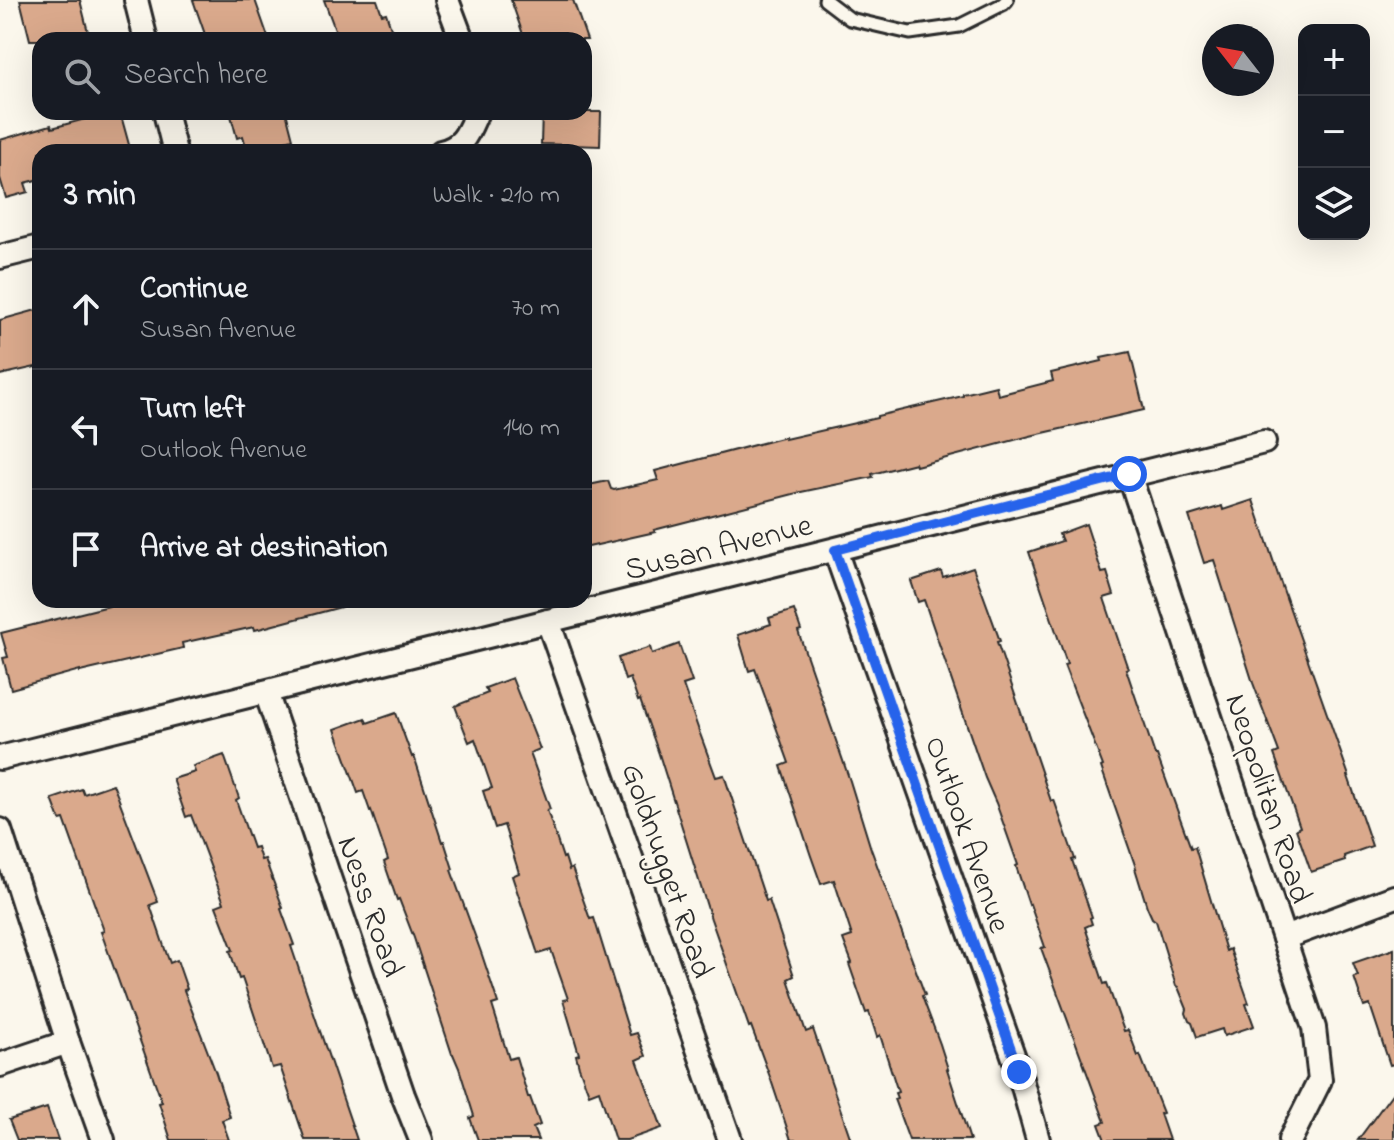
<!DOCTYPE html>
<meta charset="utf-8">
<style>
body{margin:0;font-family:"Indie Flower",sans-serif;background:#20242c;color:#f1f3f6}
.controls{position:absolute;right:24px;top:24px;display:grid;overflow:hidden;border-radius:16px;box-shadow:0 8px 32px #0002}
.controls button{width:72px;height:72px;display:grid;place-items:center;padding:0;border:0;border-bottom:2px solid #363941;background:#171b24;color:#f1f3f6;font:40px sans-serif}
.compass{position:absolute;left:1202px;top:24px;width:72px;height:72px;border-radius:50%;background:#171b24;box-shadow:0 8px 32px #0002;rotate:301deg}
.stop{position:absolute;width:24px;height:24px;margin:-18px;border:6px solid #2563eb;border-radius:50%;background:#fff}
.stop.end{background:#2563eb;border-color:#fff;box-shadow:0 2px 8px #0008}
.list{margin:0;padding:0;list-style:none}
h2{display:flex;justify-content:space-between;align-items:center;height:104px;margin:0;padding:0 32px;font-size:34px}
h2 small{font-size:26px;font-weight:400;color:#9ea1a6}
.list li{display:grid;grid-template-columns:52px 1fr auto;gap:24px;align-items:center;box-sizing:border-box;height:120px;padding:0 32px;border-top:2px solid #363941}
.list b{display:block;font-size:30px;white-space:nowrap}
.list p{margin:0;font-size:26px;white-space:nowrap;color:#9ea1a6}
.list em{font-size:26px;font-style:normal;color:#9ea1a6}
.icon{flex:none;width:44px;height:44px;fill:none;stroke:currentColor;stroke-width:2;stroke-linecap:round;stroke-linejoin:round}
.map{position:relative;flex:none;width:1394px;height:1140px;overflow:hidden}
.search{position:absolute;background:#171b24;box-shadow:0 8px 32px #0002;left:32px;top:32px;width:560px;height:88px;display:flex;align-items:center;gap:20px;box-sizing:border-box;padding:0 28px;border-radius:24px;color:#9ea1a6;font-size:30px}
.panel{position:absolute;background:#171b24;box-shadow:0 8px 32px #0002;left:32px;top:144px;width:560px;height:464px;border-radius:24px}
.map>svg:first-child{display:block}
.building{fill:#daa98c;stroke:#2b2b2b;stroke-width:2}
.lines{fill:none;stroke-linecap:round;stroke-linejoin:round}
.service-casing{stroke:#2b2b2b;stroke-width:17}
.minor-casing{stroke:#2b2b2b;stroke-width:28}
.service{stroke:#fbf7ec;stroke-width:11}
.minor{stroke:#fbf7ec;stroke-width:22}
.route{stroke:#2563eb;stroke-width:10}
.labels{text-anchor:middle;stroke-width:6;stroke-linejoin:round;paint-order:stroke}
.street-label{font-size:32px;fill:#2b2b2b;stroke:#fbf7ec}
</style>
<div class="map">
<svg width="1394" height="1140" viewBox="0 0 1394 1140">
<rect width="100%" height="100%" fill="#fbf7ec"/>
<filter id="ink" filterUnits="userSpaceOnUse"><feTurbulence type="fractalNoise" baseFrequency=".0125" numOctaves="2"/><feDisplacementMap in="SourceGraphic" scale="16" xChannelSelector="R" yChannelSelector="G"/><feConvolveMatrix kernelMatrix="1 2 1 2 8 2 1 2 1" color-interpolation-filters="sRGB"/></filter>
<g filter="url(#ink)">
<g class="building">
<polygon points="20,0 80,0 90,40 30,40"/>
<polygon points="193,0 255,0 269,40 207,40"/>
<polygon points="324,0 377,0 382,14 386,13 395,40 339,40"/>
<polygon points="511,0 573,0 587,40 525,40"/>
<polygon points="111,112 120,112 131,152 40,152 40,179 25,183 28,192 6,198 0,178 0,140 51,125 52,128"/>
<polygon points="230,112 286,112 293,139 247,150 243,136 237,138"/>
<polygon points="542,112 601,112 600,146 541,144"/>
<polygon points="40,309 40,366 0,375 0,320"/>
<polygon points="1130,352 1144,410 1030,436 916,466 915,463 872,474 873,477 801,492 654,530 655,532 584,548 584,486 608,481 611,489 614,490 658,480 655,471 785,437 785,439 877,418 877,416 963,396 963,394 996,386 998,395 1053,381 1051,373 1102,361 1101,358"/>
<polygon points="1253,500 1278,575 1349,776 1348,776 1372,846 1344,856 1345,861 1311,872 1296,829 1300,827 1274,754 1279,752 1253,683 1214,560 1204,563 1189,516 1222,506 1223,510"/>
<polygon points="1086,524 1102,573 1107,572 1114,595 1104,598 1128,669 1126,669 1155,755 1157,755 1191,848 1195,847 1226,951 1230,949 1249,1003 1246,1004 1254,1026 1224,1036 1222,1029 1197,1037 1192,1023 1189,1021 1186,1013 1187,1009 1178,987 1176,986 1156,921 1152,918 1147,907 1135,868 1136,868 1101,767 1103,766 1064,665 1067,664 1029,552 1062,541 1059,534"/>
<polygon points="973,567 1000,641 997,642 1051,801 1054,800 1075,859 1072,860 1092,917 1090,918 1092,924 1085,927 1104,984 1107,983 1124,1031 1128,1030 1138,1056 1140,1055 1163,1113 1160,1114 1169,1140 1105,1140 1099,1124 1105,1122 1041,948 1045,947 1030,904 1029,905 1016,866 1018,865 996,803 985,778 924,600 918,602 911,581 941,571 943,577"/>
<polygon points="133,600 340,600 341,607 255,630 254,627 182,643 183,648 80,672 80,670 11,689 3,658 8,657 1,633"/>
<polygon points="794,610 801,630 798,631 850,781 871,849 925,995 922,996 940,1044 948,1069 947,1069 970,1140 909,1140 894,1099 897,1098 895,1093 898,1092 880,1035 877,1037 869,1012 866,1013 849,964 852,963 843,939 852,936 834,880 821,884 811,856 781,766 789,763 755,669 749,671 738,635 771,624 769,618"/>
<polygon points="679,644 692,682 683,685 699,731 716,777 724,775 766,901 769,900 794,976 788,979 806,1032 813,1029 851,1140 791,1140 770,1077 751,1026 749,1027 711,919 659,754 640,700 638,701 630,678 625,680 618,658 650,647 652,654"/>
<polygon points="512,678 540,749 530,753 550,809 547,810 563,858 565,857 569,870 572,868 590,919 594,918 630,1035 637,1033 646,1056 637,1060 662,1128 627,1140 615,1140 599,1090 589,1094 579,1067 576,1055 579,1054 563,1000 568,999 551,950 538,954 512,876 519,873 504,825 495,828 483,791 492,788 475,739 469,742 455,706 488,693 485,688"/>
<polygon points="396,713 412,757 414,756 442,842 444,841 453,869 451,870 482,955 498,1003 492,1005 509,1059 516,1057 528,1097 530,1097 540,1125 533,1128 538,1140 478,1140 470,1118 474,1116 459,1068 453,1054 452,1054 414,938 399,899 397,900 384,862 388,860 371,810 370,811 363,791 358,793 335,729 365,718 367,723"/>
<polygon points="224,755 239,798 236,800 253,848 257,847 261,860 265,859 283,908 281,909 294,945 291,946 357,1140 305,1140 280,1066 272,1068 242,978 239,979 230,951 233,950 216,906 224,903 191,815 186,817 173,779 195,772 193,766"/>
<polygon points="113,784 158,902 150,905 167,955 170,963 177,960 187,989 184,990 216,1073 230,1117 222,1120 229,1140 171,1140 159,1103 162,1102 101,932 104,931 64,819 60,820 52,799 82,789 84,794"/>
<polygon points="1394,949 1394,1064 1390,1065 1370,1005 1364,1007 1354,977 1358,976 1353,963"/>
<polygon points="1394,1091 1394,1140 1358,1140"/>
<polygon points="47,1108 58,1140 17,1140 9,1120"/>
</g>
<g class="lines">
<defs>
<polyline id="service" points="825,0 850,19 910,33 959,26 1003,4 1007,0"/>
<g id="minor">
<polyline points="136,0 146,40"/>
<polyline points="447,0 462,40"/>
<polyline points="165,112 175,152"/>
<path d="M441 152C464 147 468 132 477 112"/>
<polyline points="0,257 40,247"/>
<polyline points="1129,474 1314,1028 1320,1080 1290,1140"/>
<polyline points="835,550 1019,1072 1038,1140"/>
<polyline points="548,621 730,1140"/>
<polyline points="266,692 403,1095 421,1140"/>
<polyline points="0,758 1264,442"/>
<polyline points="0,830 68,1042 103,1140"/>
<polyline points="1284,938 1394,897"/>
<polyline points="0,1065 68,1042"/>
</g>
</defs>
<use href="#service" class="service-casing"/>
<use href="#minor" class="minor-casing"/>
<use href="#service" class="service"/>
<use href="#minor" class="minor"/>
</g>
</g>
<g class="lines" filter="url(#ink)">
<polyline class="route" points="1019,1072 835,550 1129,474"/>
</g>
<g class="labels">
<g class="street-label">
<text transform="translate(718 546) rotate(-14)" y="11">Susan Avenue</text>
<text transform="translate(1270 798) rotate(72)" y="11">Neopolitan Road</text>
<text transform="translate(969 834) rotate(71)" y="11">Outlook Avenue</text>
<text transform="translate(669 870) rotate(71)" y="11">Goldnugget Road</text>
<text transform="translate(372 906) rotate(71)" y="11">Ness Road</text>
</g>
</g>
</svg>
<div class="controls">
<button>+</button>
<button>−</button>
<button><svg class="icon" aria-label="layers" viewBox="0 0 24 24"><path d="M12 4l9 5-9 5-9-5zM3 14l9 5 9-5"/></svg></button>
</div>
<svg class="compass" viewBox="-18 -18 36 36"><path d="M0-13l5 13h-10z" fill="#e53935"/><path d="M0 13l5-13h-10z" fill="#9ea1a6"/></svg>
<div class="stop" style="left:1129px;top:474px"></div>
<div class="stop end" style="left:1019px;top:1072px"></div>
<div class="search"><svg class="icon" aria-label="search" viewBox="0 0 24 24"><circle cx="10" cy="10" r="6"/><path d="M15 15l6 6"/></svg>Search here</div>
<section class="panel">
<h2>3 min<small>Walk · 210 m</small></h2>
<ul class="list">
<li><svg class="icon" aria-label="ahead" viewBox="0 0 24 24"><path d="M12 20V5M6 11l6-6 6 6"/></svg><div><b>Continue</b><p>Susan Avenue</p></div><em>70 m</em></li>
<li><svg class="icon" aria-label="left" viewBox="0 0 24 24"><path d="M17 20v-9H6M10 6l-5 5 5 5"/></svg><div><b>Turn left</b><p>Outlook Avenue</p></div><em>140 m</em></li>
<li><svg class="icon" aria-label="arrive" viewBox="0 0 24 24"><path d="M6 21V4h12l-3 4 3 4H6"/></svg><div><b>Arrive at destination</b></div></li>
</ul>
</section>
</div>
